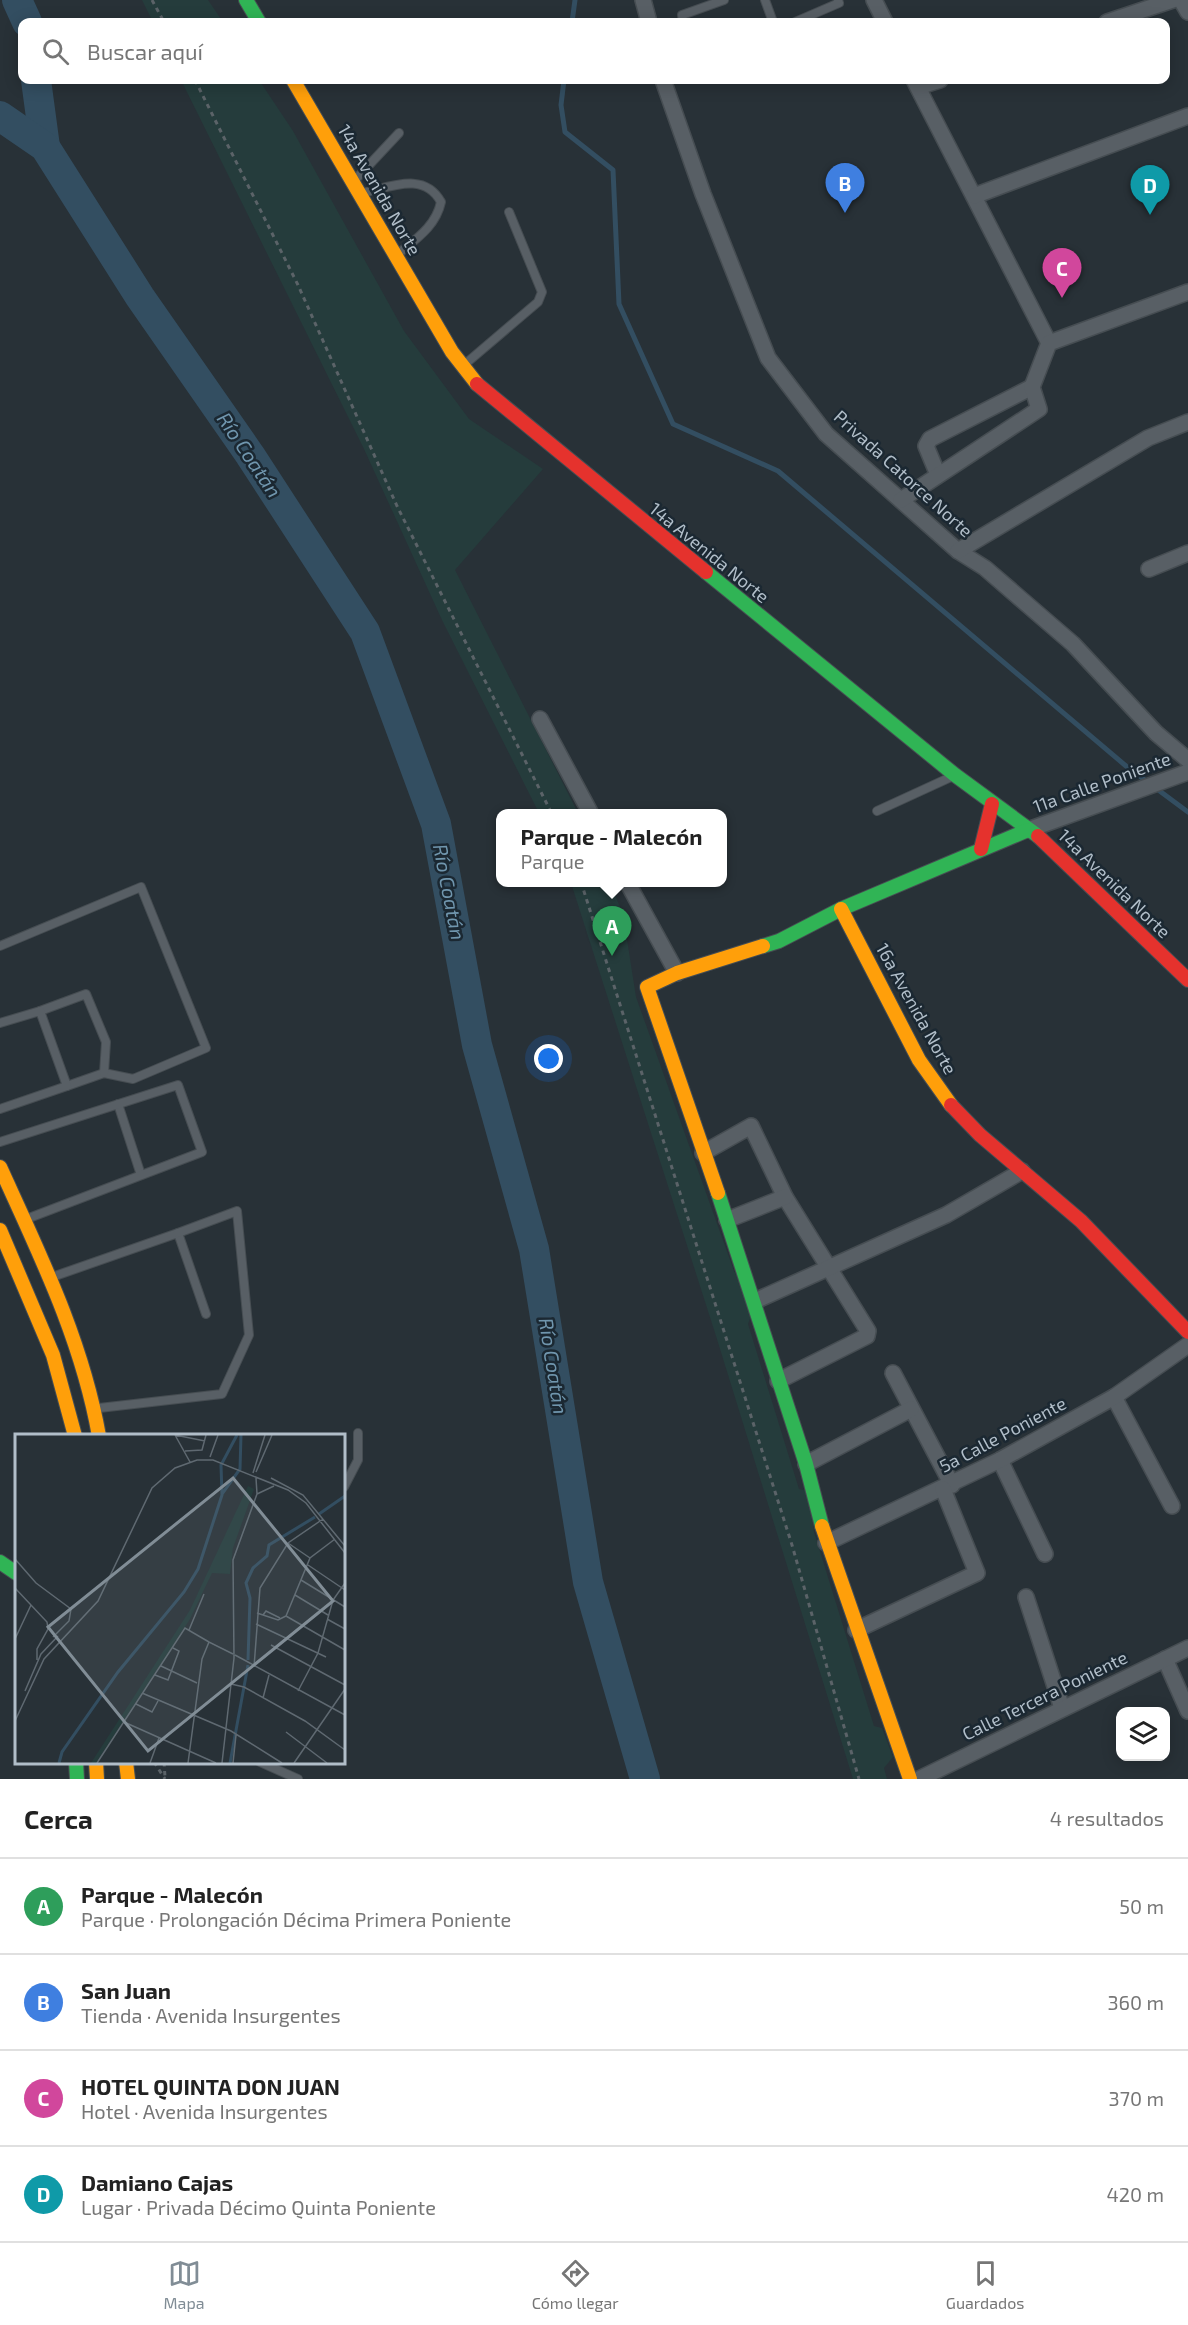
<!DOCTYPE html>
<html lang="es">
<meta charset="utf-8">
<style>
body{margin:0;font-family:"Exo 2",sans-serif;background:#f6f6f6;color:#222}
.controls{position:absolute;right:18px;bottom:18px;display:grid;overflow:hidden;border-radius:12px;box-shadow:0 3px 15px #0003}
.controls button{width:54px;height:54px;display:grid;place-items:center;padding:0;border:0;border-bottom:2px solid #e0e0e0;background:#fff;color:#222;font:30px sans-serif}
.you{position:absolute;left:549px;top:1059px;width:21px;height:21px;margin:-15px;border:4px solid #fff;border-radius:50%;background:#1a73e8;box-shadow:0 0 0 9px #1a73e833}
.badge{display:grid;place-items:center;width:39px;height:39px;border-radius:50%;background:#818d96;color:#fff;font-size:20px;font-weight:700}
.pin{position:absolute;translate:-50% -50px;filter:drop-shadow(0 2px 3px #0008)}
.pin::after{content:'';position:absolute;top:32px;width:21px;height:18px;background:inherit;clip-path:polygon(0 0,100% 0,50% 100%)}
.popup{position:absolute;left:496px;top:809px;width:231px;height:78px;box-sizing:border-box;display:grid;place-content:center;border-radius:12px;background:#fff;filter:drop-shadow(0 2px 4px #0005);font-size:20px;white-space:nowrap;color:#767676}
.popup b{font-size:22px;color:#222}
.popup::after{content:'';position:absolute;left:50%;top:100%;margin-left:-12px;border:12px solid transparent;border-top-color:#fff}
.list{margin:0;padding:0;list-style:none}
h2{display:flex;justify-content:space-between;align-items:center;height:78px;margin:0;padding:0 24px;font-size:26px}
h2 small{font-size:20px;font-weight:400;color:#767676}
.list li{display:grid;grid-template-columns:39px 1fr auto;gap:18px;align-items:center;box-sizing:border-box;height:96px;padding:0 24px;border-top:2px solid #e0e0e0}
.list b{display:block;font-size:22px;white-space:nowrap}
.list p{margin:0;font-size:20px;white-space:nowrap;color:#767676}
.list em{font-size:20px;font-style:normal;color:#767676}
.icon{flex:none;width:33px;height:33px;fill:none;stroke:currentColor;stroke-width:2;stroke-linecap:round;stroke-linejoin:round}
.map{position:relative;flex:none;width:1188px;height:1779px;overflow:hidden}
.search{position:absolute;background:#fff;box-shadow:0 3px 15px #0003;left:18px;right:18px;top:18px;height:66px;display:flex;align-items:center;gap:15px;box-sizing:border-box;padding:0 21px;border-radius:12px;color:#767676;font-size:22px}
.sheet{height:462px;background:#fff}
nav{display:flex;justify-content:space-around;align-items:center;box-sizing:border-box;height:84px;border-top:2px solid #e0e0e0;background:#fff;font-size:16px;color:#767676}
nav a{display:grid;justify-items:center;gap:3px}
nav .on{color:#818d96}
.map>svg:first-child{display:block}
.green{fill:#253c3c}
.lines{fill:none;stroke-linecap:round;stroke-linejoin:round}
.stream{stroke:#334e61;stroke-width:5}
.river{stroke:#334e61;stroke-width:30}
.lane-casing{stroke:#464d52;stroke-width:10}
.street-casing{stroke:#464d52;stroke-width:18}
.fast-casing{stroke:#464d52;stroke-width:16}
.slow-casing{stroke:#464d52;stroke-width:16}
.jam-casing{stroke:#464d52;stroke-width:16}
.path{stroke:#5b6368;stroke-width:3;stroke-dasharray:4.5 4.5;stroke-linecap:butt}
.lane{stroke:#585f65;stroke-width:8}
.street{stroke:#585f65;stroke-width:15}
.fast{stroke:#30b455;stroke-width:14}
.slow{stroke:#ff9f0a;stroke-width:14}
.jam{stroke:#e5322d;stroke-width:14}
.labels{text-anchor:middle;stroke-width:5;stroke-linejoin:round;paint-order:stroke}
.street-label{font-size:18px;fill:#b1bec9;stroke:#1b2832}
.water-label{font-size:20px;font-style:italic;fill:#7096ae;stroke:#1b2832}
.inset-river{fill:none;stroke:#334e61;stroke-width:3}
.inset-road{fill:none;stroke:#5f6971;stroke-width:1.5}
.view{fill:#818d96;fill-opacity:0.15;stroke:#818d96;stroke-width:3}
.inset-edge{fill:none;stroke:#b1bec9;stroke-width:3}
</style>
<div class="map">
<svg width="1188" height="1779" viewBox="0 0 1188 1779">
<rect width="100%" height="100%" fill="#283137"/>
<g class="green">
<polygon points="142,0 208,0 223,22 153,22"/>
<polygon points="181,80 259,80 293,131 404,331 469,419 543,469 455,570 578,813 539,813 442,620 364,449"/>
<polygon points="571,883 610,883 623,914 636,997 734,1271 754,1307 748,1324 799,1489 811,1492 814,1532 874,1726 882,1728 893,1757 884,1768 887,1779 853,1779 716,1336"/>
</g>
<g class="lines">
<g class="stream">
<polyline points="572,22 575,0"/>
<polyline points="564,80 561,105 565,132 613,170 619,304 673,424 778,471 1126,766 1188,812"/>
</g>
<g class="river">
<polyline points="17,0 27,22"/>
<polyline points="36,80 45,147"/>
<polyline points="0,116 45,147 140,297 250,455 365,632 436,824 477,1045 534,1249 588,1582 645,1779"/>
</g>
<defs>
<g id="lane">
<polyline points="765,0 773,22"/>
<polyline points="683,22 682,15 724,0"/>
<polyline points="795,22 839,3 838,0"/>
<polyline points="355,180 399,133"/>
<path d="M362 193C391 187 424 171 441 202 436 226 416 239 398 254"/>
<polyline points="464,365 538,302 542,292 509,212"/>
<polyline points="877,811 951,777"/>
<polyline points="0,946 141,887 206,1048 133,1079 104,1073 67,1086"/>
<polyline points="40,1011 86,994 106,1042 104,1073"/>
<polyline points="0,1023 40,1011 67,1086 0,1109"/>
<polyline points="118,1104 141,1175"/>
<polyline points="0,1142 178,1085 202,1152 29,1218"/>
<polyline points="55,1276 178,1233 206,1314"/>
<polyline points="99,1408 222,1394 249,1335 237,1211 178,1233"/>
<polyline points="344,1487 358,1460 358,1433"/>
<polyline points="260,1762 298,1779"/>
</g>
<g id="street">
<polyline points="643,0 649,22"/>
<polyline points="874,0 885,22"/>
<polyline points="1181,0 1188,12"/>
<polyline points="1107,22 1173,0"/>
<polyline points="663,80 703,194 768,358 826,434 958,551 985,568 1073,644 1156,733 1188,760"/>
<polyline points="914,80 1049,343"/>
<polyline points="918,87 940,80"/>
<polyline points="974,196 1188,116"/>
<polyline points="938,475 926,446 930,439 1032,387"/>
<polyline points="901,500 1039,409 1032,387 1049,343 1188,292"/>
<polyline points="958,551 1148,438 1188,422"/>
<polyline points="1149,569 1188,553"/>
<polyline points="540,719 591,814"/>
<polyline points="1028,830 1188,772"/>
<polyline points="627,882 677,973"/>
<polyline points="703,1153 751,1126 785,1197 868,1331 867,1336 778,1381"/>
<polyline points="727,1220 785,1197"/>
<polyline points="755,1301 946,1215 1022,1171"/>
<polyline points="893,1373 952,1485"/>
<polyline points="1114,1397 1172,1506"/>
<polyline points="1000,1460 1045,1554"/>
<polyline points="806,1464 911,1409"/>
<polyline points="826,1543 1000,1460 1114,1397 1188,1345"/>
<polyline points="1026,1597 1062,1708"/>
<polyline points="856,1630 977,1573 943,1489"/>
<polyline points="1165,1659 1188,1711"/>
<polyline points="919,1779 1188,1648"/>
</g>
<g id="fast">
<polyline points="246,0 259,22"/>
<polyline points="706,572 955,775 1038,836"/>
<polyline points="763,946 779,941 841,909 1028,830"/>
<polyline points="718,1193 806,1464 822,1526"/>
<polyline points="0,1562 16,1573"/>
<polyline points="76,1762 77,1779"/>
</g>
<g id="slow">
<polyline points="293,80 452,352 477,384"/>
<polyline points="841,909 919,1060 951,1105"/>
<path d="M0 1167C40 1255 82 1340 99 1436"/>
<polyline points="718,1193 647,987 677,973 763,946"/>
<polyline points="0,1230 53,1355 75,1436"/>
<polyline points="822,1526 910,1779"/>
<polyline points="96,1762 97,1779"/>
<polyline points="126,1762 128,1779"/>
</g>
<g id="jam">
<polyline points="477,384 706,572"/>
<polyline points="1038,836 1188,980"/>
<polyline points="981,849 992,804"/>
<polyline points="951,1105 980,1135 1081,1221 1188,1332"/>
</g>
</defs>
<use href="#lane" class="lane-casing"/>
<use href="#street" class="street-casing"/>
<use href="#fast" class="fast-casing"/>
<use href="#slow" class="slow-casing"/>
<use href="#jam" class="jam-casing"/>
<g class="path">
<polyline points="152,0 164,22"/>
<polyline points="195,80 298,285 397,506 552,814"/>
<polyline points="581,882 792,1545 859,1779"/>
<polyline points="154,1762 165,1779"/>
<polyline points="164,1762 165,1777"/>
</g>
<use href="#lane" class="lane"/>
<use href="#street" class="street"/>
<use href="#fast" class="fast"/>
<use href="#slow" class="slow"/>
<use href="#jam" class="jam"/>
</g>
<g class="labels">
<g class="street-label">
<text transform="translate(379 190) rotate(60)" y="6">14a Avenida Norte</text>
<text transform="translate(903 474) rotate(42)" y="6">Privada Catorce Norte</text>
<text transform="translate(709 553) rotate(39)" y="6">14a Avenida Norte</text>
<text transform="translate(1102 783) rotate(-20)" y="6">11a Calle Poniente</text>
<text transform="translate(1114 884) rotate(44)" y="6">14a Avenida Norte</text>
<text transform="translate(916 1009) rotate(61)" y="6">16a Avenida Norte</text>
<text transform="translate(1003 1435) rotate(-28)" y="6">5a Calle Poniente</text>
<text transform="translate(1045 1696) rotate(-26)" y="6">Calle Tercera Poniente</text>
</g>
<g class="water-label">
<text transform="translate(249 455) rotate(56)" y="7">Río Coatán</text>
<text transform="translate(449 892) rotate(79)" y="7">Río Coatán</text>
<text transform="translate(553 1366) rotate(81)" y="7">Río Coatán</text>
</g>
</g>
<g transform="translate(15 1434)">
<rect width="330" height="330" fill="#283137"/>
<path d="M233 52 239 55 218 114 215 140 197 139 175 185 81 329H76L175 176Z" fill="#253c3c"/>
<path class="inset-river" d="M207 60 225 35 226 1M304 80 330 62M233 226 235 164 231 149 238 134 252 122 254 111 300 83M44 329 47 318 103 238 169 158 183 135 207 61 206 31 222 1M215 329 233 231"/>
<path class="inset-road" d="M160 1 175 28M160 1 190 7M170 17 187 16 191 1M195 23 203 1M241 38 257 1M238 39 250 1M256 44 288 61 330 112M242 60 259 52M273 109 295 124M0 125 21 149 56 175M293 131 330 156M286 146 330 173M0 154 32 188 33 195 22 215V226M280 161 313 181M242 179 263 186 271 182M248 181 251 177 265 184M271 182 295 124 320 105M271 182 330 216M312 185 330 195M241 190 311 223M174 196 189 160M38 203 54 187 56 175M0 205 16 171M256 211 330 251M220 221 330 281M146 232 182 249M239 233 245 154 273 109 308 85M140 241 153 246 164 217 158 214M216 250 229 253 290 287 330 316M10 257 26 220 43 202M283 257 303 219 318 166 330 149M127 259 216 297 267 329M248 264 254 241M121 270 137 278 143 267M0 287 29 225 83 167 137 54 160 34 182 26H198L273 56 291 69 330 119M109 288 201 329M271 298 312 329M82 329 170 194 194 208M135 329 144 304M173 329 187 225 194 208 218 220M207 329 219 224 218 126 242 60 241 44M218 329 221 301M279 329 330 255"/>
<path class="view" d="M218 44 318 167 133 317 33 193Z"/>
<rect width="330" height="330" class="inset-edge"/>
</g>
</svg>
<div class="controls">
<button><svg class="icon" aria-label="layers" viewBox="0 0 24 24"><path d="M12 4l9 5-9 5-9-5zM3 14l9 5 9-5"/></svg></button>
</div>
<div class="you"></div>
<div class="pin badge" style="left:612px;top:956px;background:#2e9e5b">A</div>
<div class="popup"><b>Parque - Malecón</b>Parque</div>
<div class="pin badge" style="left:845px;top:213px;background:#3f7fe0">B</div>
<div class="pin badge" style="left:1062px;top:298px;background:#d1479c">C</div>
<div class="pin badge" style="left:1150px;top:215px;background:#0f9aa8">D</div>
<div class="search"><svg class="icon" aria-label="search" viewBox="0 0 24 24"><circle cx="10" cy="10" r="6"/><path d="M15 15l6 6"/></svg>Buscar aquí</div>
</div>
<section class="sheet">
<h2>Cerca<small>4 resultados</small></h2>
<ul class="list">
<li><span class="badge" style="background:#2e9e5b">A</span><div><b>Parque - Malecón</b><p>Parque · Prolongación Décima Primera Poniente</p></div><em>50 m</em></li>
<li><span class="badge" style="background:#3f7fe0">B</span><div><b>San Juan</b><p>Tienda · Avenida Insurgentes</p></div><em>360 m</em></li>
<li><span class="badge" style="background:#d1479c">C</span><div><b>HOTEL QUINTA DON JUAN</b><p>Hotel · Avenida Insurgentes</p></div><em>370 m</em></li>
<li><span class="badge" style="background:#0f9aa8">D</span><div><b>Damiano Cajas</b><p>Lugar · Privada Décimo Quinta Poniente</p></div><em>420 m</em></li>
</ul>
</section>
<nav>
<a class="on"><svg class="icon" aria-label="map" viewBox="0 0 24 24"><path d="M3 6l6-2 6 2 6-2v14l-6 2-6-2-6 2zM9 4v14M15 6v14"/></svg>Mapa</a>
<a><svg class="icon" aria-label="directions" viewBox="0 0 24 24"><path d="M12 3l9 9-9 9-9-9zM9 14v-3h6M13 9l2 2-2 2"/></svg>Cómo llegar</a>
<a><svg class="icon" aria-label="saved" viewBox="0 0 24 24"><path d="M7 4h10v16l-5-4-5 4z"/></svg>Guardados</a>
</nav>
